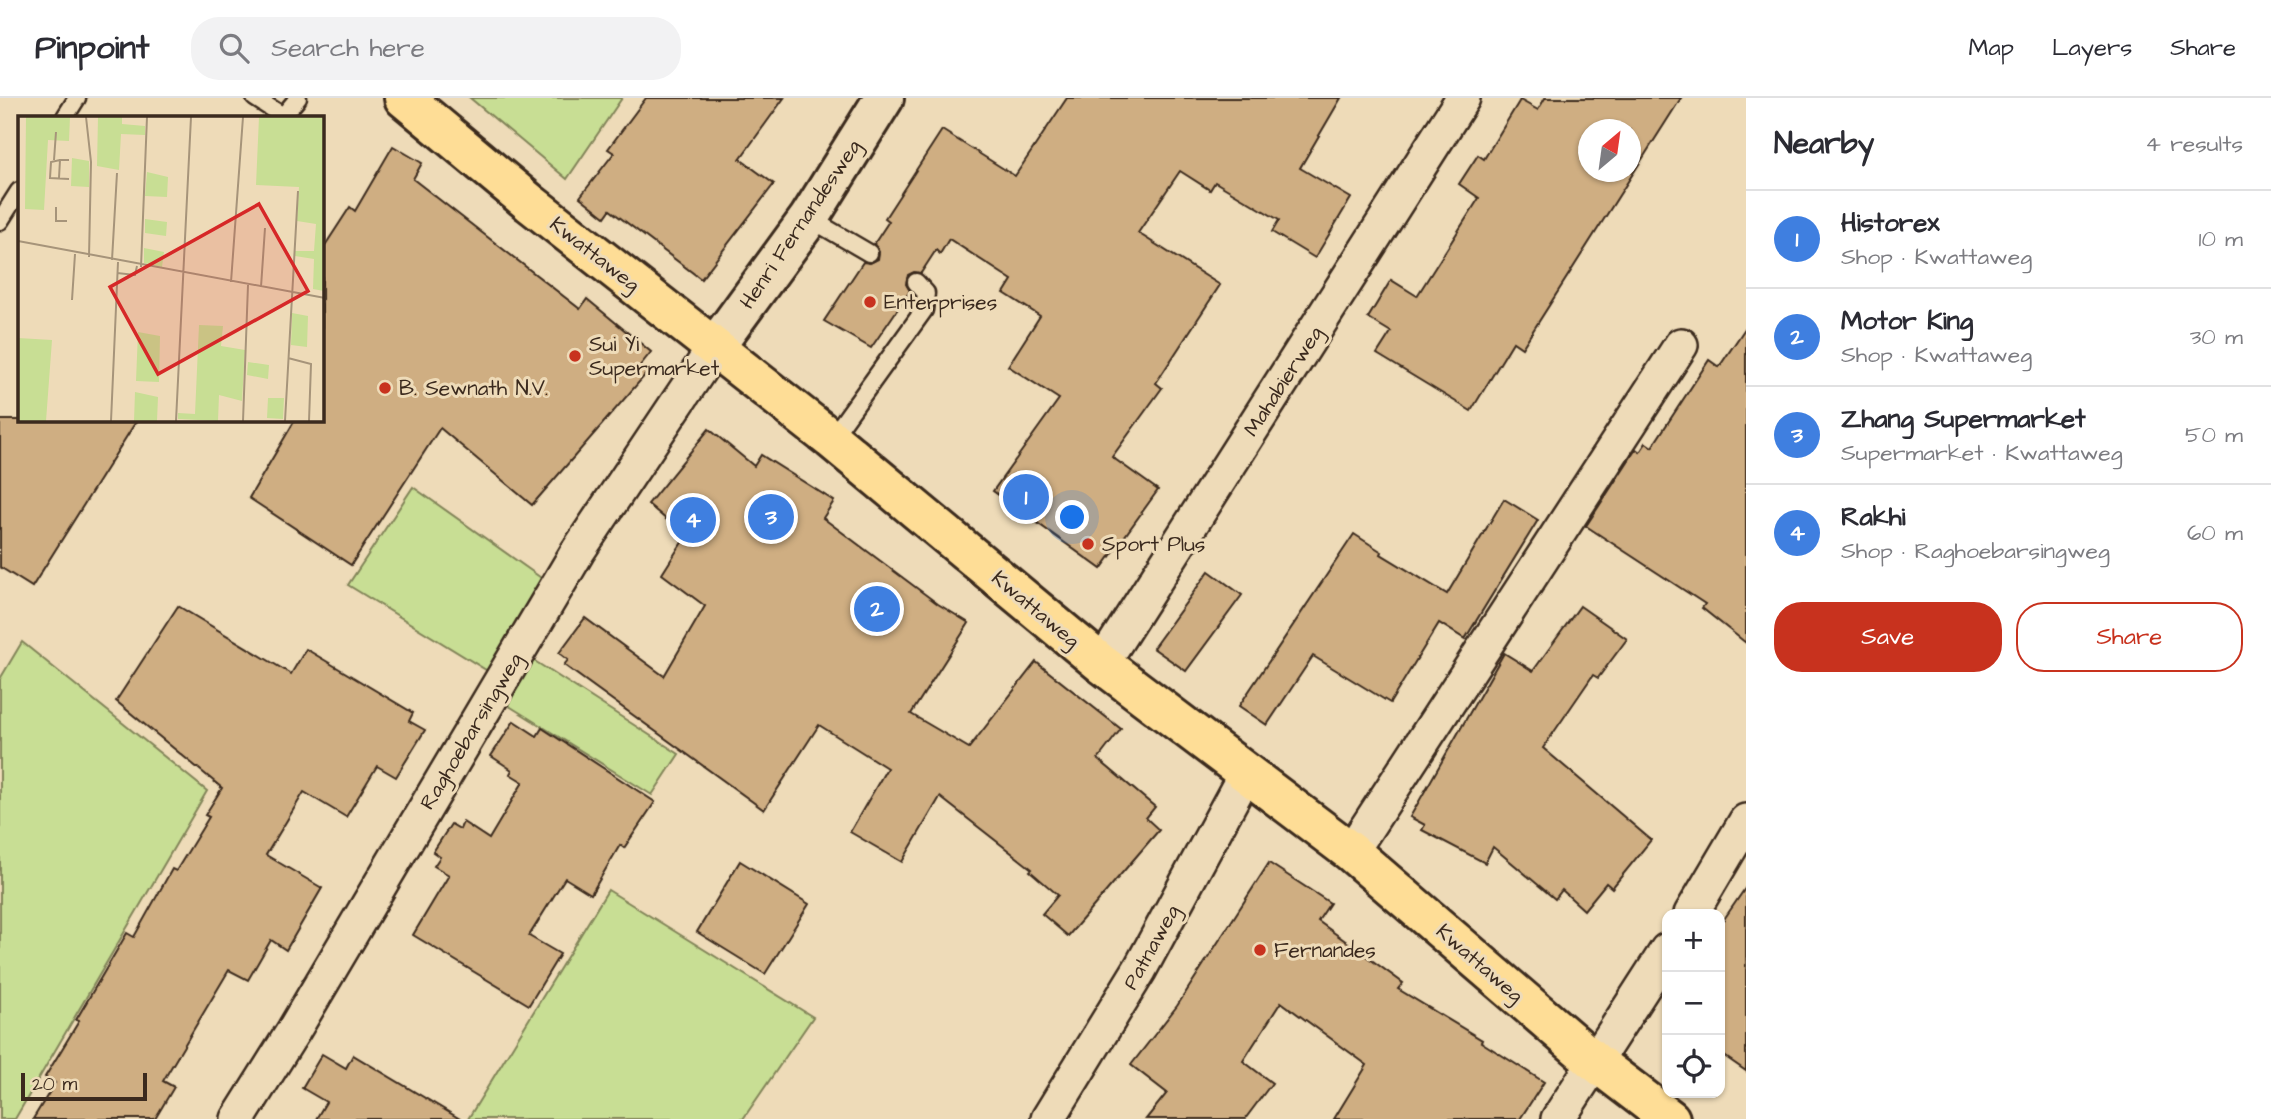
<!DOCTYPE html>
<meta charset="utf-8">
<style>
body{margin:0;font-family:"Architects Daughter",sans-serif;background:#f2f2f3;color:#2b2b33}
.controls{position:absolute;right:21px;bottom:21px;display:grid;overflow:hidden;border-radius:14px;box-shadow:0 2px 5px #0004}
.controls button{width:63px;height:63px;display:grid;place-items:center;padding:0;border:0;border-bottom:2px solid #e1e1e2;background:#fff;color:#2b2b33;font:35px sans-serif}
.compass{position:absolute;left:1578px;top:21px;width:63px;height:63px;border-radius:50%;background:#fff;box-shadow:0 2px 5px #0004;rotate:29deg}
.scale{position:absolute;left:21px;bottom:18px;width:126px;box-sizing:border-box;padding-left:7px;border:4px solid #3b2a1e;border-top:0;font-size:19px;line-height:24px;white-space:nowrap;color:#3b2a1e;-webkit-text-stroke:5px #eedbb8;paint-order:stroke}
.you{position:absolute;left:1073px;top:420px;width:24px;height:24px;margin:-18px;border:5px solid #fff;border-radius:50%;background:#1a73e8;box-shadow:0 0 0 10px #1a73e833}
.badge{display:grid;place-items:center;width:46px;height:46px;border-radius:50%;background:#c8321e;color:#fff;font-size:23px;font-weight:700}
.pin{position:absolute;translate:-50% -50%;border:4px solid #fff;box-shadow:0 2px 7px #0006}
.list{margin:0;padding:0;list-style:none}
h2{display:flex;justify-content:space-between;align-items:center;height:91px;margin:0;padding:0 28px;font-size:30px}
h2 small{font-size:23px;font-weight:400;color:#7c7c81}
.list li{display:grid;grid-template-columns:46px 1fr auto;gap:21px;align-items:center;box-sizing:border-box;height:98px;padding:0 28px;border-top:2px solid #e1e1e2}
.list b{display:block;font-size:26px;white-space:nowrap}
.list p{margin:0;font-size:23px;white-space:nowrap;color:#7c7c81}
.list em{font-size:23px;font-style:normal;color:#7c7c81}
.actions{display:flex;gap:14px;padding:21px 28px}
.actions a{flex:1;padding:16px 0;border:2px solid #c8321e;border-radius:28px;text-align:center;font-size:24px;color:#c8321e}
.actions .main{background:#c8321e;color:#fff}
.icon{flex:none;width:38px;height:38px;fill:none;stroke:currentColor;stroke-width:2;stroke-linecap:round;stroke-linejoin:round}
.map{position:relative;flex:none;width:1746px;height:1021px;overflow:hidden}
header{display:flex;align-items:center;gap:42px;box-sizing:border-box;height:98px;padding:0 35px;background:#fff;border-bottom:2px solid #e1e1e2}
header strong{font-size:33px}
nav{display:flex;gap:38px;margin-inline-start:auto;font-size:24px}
.search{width:490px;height:63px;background:#f2f2f3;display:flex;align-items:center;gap:18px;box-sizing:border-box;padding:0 24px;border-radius:28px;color:#7c7c81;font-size:26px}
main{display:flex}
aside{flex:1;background:#fff}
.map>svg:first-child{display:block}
.green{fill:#c8de94;stroke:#828459;stroke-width:2}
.building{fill:#cfae82;stroke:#3b2a1e;stroke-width:2;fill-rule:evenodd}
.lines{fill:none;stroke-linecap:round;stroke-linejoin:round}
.lane-casing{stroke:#3b2a1e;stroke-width:21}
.street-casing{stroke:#3b2a1e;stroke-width:38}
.secondary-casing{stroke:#3b2a1e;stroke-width:44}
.primary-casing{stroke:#3b2a1e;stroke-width:44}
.lane{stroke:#eedbb8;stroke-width:16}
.street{stroke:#eedbb8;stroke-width:33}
.secondary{stroke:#eedbb8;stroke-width:38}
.primary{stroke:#fedd96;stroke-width:38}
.poi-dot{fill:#c8321e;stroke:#eedbb8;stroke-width:2.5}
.labels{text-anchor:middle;stroke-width:6;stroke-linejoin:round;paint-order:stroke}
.street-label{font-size:21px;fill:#3b2a1e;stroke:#eedbb8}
.poi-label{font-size:21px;fill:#3b2a1e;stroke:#eedbb8;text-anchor:start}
.inset-road{fill:none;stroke:#a6947a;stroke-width:2}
.view{fill:#d62828;fill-opacity:0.15;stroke:#d62828;stroke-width:3.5}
.inset-edge{fill:none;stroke:#3b2a1e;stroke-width:3.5}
</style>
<header>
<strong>Pinpoint</strong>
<div class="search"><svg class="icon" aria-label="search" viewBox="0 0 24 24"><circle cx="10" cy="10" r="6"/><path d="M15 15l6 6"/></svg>Search here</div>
<nav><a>Map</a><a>Layers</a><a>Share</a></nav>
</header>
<main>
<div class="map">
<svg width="1746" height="1021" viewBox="0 0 1746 1021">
<rect width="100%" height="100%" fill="#eedbb8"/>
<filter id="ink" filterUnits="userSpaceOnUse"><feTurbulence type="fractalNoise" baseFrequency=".0143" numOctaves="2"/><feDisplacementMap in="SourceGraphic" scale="14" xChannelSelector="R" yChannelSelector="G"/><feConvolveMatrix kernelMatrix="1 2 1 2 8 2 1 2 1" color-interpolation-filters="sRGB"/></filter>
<g filter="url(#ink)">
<g class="green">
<polygon points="470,0 622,0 567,81"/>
<polygon points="413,389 544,482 491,575 348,487"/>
<polygon points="22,544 207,693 15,1021 0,1021 0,581"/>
<polygon points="533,562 679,656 652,697 506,606"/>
<polygon points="608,792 813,919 743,1021 468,1021"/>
</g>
<g class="building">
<polygon points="646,0 784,0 740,61 774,86 701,181 610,112 605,119 580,99 614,55 608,51"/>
<polygon points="1067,0 1341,0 1300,70 1351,100 1315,160 1272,134 1279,122 1215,84 1210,92 1180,73 1138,135 1220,187 1156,285 1162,290 1112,359 1158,392 1101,471 993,393 1059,301 1008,268 1040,218 1004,195 1012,182 949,141 940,156 936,152 921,175 914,174 908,177 906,186 910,193 871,250 824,223 863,164 870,165 878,161 879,154 874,146 889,123 885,120 942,32 1015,78"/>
<path d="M1545 0H1681L1522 250 1513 244 1471 313 1377 256 1391 234 1368 220 1391 182 1417 198 1479 100 1459 86 1478 57 1484 61 1520 2 1538 12ZM1588 32H1630V74H1588Z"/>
<polygon points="393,48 422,65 413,81 580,211 587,201 651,254 639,269 647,275 532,407 440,330 351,467 249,400 295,322 322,322 322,152 350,109 355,113"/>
<polygon points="1746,229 1746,545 1702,510 1705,506 1586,428 1636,351 1640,354 1646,345 1652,349 1709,262 1719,269"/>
<polygon points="0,322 137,322 32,489 0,469"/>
<polygon points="709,331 754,368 761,357 834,403 823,420 938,506 969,525 911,616 969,650 1036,564 1121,631 1098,661 1155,709 1146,720 1159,732 1068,838 1042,816 1058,797 1030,773 1032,771 940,699 902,764 850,734 887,670 819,627 764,712 564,567 568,562 559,555 585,520 664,578 705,508 662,476 686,438 648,406"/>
<polygon points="1504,401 1538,422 1465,541 1439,525 1390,605 1313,558 1267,627 1239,608 1354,436 1382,454 1381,456 1447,496"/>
<polygon points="1209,473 1242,497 1186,573 1153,550"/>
<polygon points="178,508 291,576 306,551 413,615 409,623 425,632 396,679 377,668 346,719 304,694 266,757 322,790 286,852 271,842 248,882 229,872 163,983 174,989 155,1021 33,1021 55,985 45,979 79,923 76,922 127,835 134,839 172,771 176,773 209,719 205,717 222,690 116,603"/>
<polygon points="1580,508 1627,541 1598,580 1593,577 1543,650 1651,742 1612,790 1606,785 1584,812 1562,792 1555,801 1493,749 1485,765 1422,732 1425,727 1410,719 1504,555 1533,573"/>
<polygon points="514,623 537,638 542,630 655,704 624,750 620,747 591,796 565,780 529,838 560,856 529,907 413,837 449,777 434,768 440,759 433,754 451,726 460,731 463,724 489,741 523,684 510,676 512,672 491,658"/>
<polygon points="740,763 809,806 765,876 697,834"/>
<polygon points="1269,765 1330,805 1318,823 1403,885 1398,891 1482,942 1481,944 1544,984 1520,1021 1334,1021 1367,967 1281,904 1243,963 1272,985 1245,1021 1146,1021 1167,995 1131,967 1177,908"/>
<polygon points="1746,789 1746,973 1720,955 1720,827"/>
<polygon points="322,956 346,970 353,957 460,1021 316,1021 326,1004 302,990"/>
</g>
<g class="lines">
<defs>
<g id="lane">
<polyline points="255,0 283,18 298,0"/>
<polyline points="65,19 77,0"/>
<polyline points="809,120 869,155"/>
<polyline points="0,123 19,93"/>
<polyline points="831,341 924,212 926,195 916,184"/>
</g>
<g id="street">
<polyline points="1102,566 1463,0"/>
<polyline points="1351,754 1681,247"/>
<polyline points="1691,816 1746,723"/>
<polyline points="238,1021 294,932 578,453 714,250"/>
<polyline points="1048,1021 1140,871 1247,673"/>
<polyline points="1558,1021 1667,852"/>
</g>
<polyline id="secondary" points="714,250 809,120 884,0"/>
<polyline id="primary" points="404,0 530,105 831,341 1102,566 1351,754 1594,963 1670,1021"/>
</defs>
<use href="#lane" class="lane-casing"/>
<use href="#street" class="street-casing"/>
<use href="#secondary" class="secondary-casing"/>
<use href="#primary" class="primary-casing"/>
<use href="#lane" class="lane"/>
<use href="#street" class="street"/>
<use href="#secondary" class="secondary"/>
<use href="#primary" class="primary"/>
</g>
</g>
<g class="poi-dot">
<circle cx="870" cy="204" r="7"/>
<circle cx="575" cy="258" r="7"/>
<circle cx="385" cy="290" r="7"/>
<circle cx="1088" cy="446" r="7"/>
<circle cx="1260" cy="852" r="7"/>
</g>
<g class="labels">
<g class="street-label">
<text transform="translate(800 126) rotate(-56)" y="7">Henri Fernandesweg</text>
<text transform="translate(595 156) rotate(38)" y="7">Kwattaweg</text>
<text transform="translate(1283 283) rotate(-57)" y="7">Mahabierweg</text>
<text transform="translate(1036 511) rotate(40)" y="7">Kwattaweg</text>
<text transform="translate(471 633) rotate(-59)" y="7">Raghoebarsingweg</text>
<text transform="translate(1151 849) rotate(-61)" y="7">Patnaweg</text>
<text transform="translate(1480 865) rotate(41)" y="7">Kwattaweg</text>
</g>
<g class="poi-label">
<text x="884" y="211">Enterprises</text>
<text x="589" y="253">Sui Yi<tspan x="589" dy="24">Supermarket</tspan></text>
<text x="399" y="297">B. Sewnath N.V.</text>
<text x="1102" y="453">Sport Plus</text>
<text x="1274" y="859">Fernandes</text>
</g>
</g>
<g transform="translate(18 18)">
<rect width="306" height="306" fill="#eedbb8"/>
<path d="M8 1H52L51 25 30 24 26 94 7 93ZM80 1H104V8L127 10V19L103 18 101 54 79 50ZM241 1H306V175L295 173 296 143 277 140V135H296L298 108 279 105 281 71 238 69ZM54 42 71 45V71L53 70ZM129 56 150 61 149 81 127 80ZM127 103 149 106 148 120 127 117ZM126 132 146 136 144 151 126 147ZM274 197 290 200 289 231 273 229ZM181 209 205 210 203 230 227 234 224 285 201 279 200 305 160 303V297L177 298ZM120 216 142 220 141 266 118 265ZM0 222 34 224 28 305H0ZM230 246 251 249 250 263 229 259ZM117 276 140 281 139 305H116ZM250 282H266L265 303 249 302Z" fill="#c8de94"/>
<path class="inset-road" d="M68 1 73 46 71 141M36 44 38 16M42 44 33 46 32 62 51 63M41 62 42 44H51M38 91V105H49M0 125 307 182M94 144 99 57M123 151 129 1M99 157 117 159 119 150M213 166 225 1M243 171 247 112M54 184 57 138M270 242 293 248 291 305M93 305 100 146M158 305 173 1M225 305 230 169M267 305 280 75"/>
<path class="view" d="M241 88 290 175 140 258 92 171Z"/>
<rect width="306" height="306" class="inset-edge"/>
</g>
</svg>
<div class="controls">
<button>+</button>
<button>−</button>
<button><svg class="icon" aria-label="locate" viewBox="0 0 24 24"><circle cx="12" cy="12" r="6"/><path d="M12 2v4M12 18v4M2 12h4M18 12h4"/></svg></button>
</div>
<svg class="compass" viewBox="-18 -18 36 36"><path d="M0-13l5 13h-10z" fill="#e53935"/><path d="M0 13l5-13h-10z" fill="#7c7c81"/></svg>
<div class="scale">20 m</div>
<div class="you"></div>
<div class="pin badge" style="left:1026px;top:399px;background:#3f7fe0">1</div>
<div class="pin badge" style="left:877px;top:511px;background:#3f7fe0">2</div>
<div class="pin badge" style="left:771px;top:419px;background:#3f7fe0">3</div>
<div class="pin badge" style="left:693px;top:422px;background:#3f7fe0">4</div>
</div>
<aside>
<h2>Nearby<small>4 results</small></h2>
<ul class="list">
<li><span class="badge" style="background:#3f7fe0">1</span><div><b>Historex</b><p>Shop · Kwattaweg</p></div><em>10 m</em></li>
<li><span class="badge" style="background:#3f7fe0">2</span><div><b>Motor King</b><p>Shop · Kwattaweg</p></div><em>30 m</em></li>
<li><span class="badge" style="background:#3f7fe0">3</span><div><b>Zhang Supermarket</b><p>Supermarket · Kwattaweg</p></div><em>50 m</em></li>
<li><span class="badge" style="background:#3f7fe0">4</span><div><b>Rakhi</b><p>Shop · Raghoebarsingweg</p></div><em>60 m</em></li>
</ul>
<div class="actions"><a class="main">Save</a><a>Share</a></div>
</aside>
</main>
